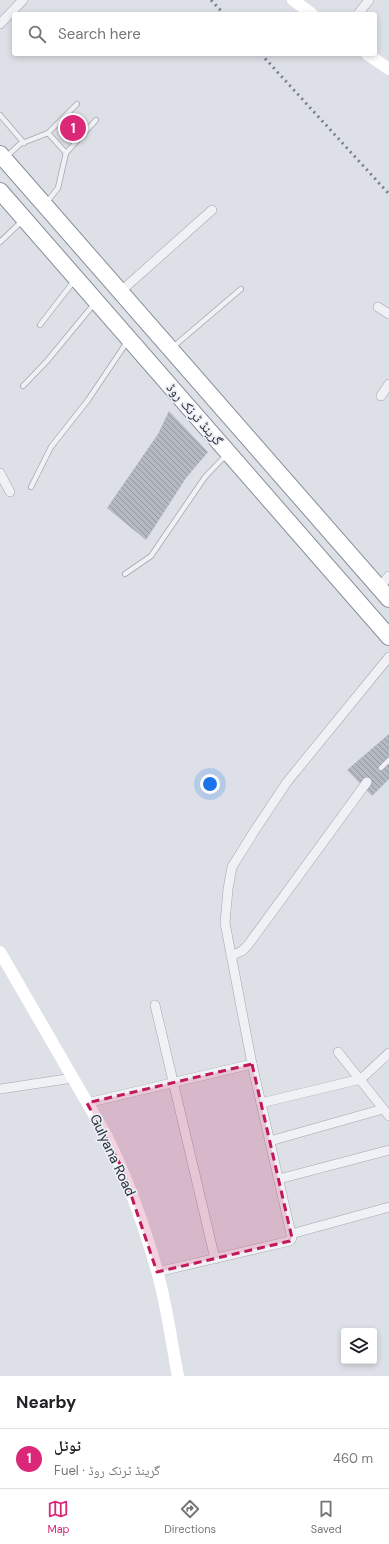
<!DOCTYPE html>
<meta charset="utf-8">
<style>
body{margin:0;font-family:"DM Sans","Noto Naskh Arabic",sans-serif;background:#f6f6f6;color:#202124}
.controls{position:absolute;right:12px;bottom:12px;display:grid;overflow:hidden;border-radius:4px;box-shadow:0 2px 6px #0003}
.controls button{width:36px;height:36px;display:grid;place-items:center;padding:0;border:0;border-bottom:1px solid #e0e0e0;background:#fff;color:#202124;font:20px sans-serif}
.you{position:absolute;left:210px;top:784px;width:14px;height:14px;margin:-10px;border:3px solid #fff;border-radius:50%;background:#1a73e8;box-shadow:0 0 0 6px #1a73e833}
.badge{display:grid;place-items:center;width:26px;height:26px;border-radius:50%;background:#db2777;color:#fff;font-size:13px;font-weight:700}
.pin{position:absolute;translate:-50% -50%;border:2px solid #fff;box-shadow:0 1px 4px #0006}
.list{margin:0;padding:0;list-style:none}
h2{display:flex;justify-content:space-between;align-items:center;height:52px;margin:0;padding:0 16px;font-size:17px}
h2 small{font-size:13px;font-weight:400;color:#757577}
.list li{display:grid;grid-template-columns:26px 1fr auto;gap:12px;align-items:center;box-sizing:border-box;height:60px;padding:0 16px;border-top:1px solid #e0e0e0}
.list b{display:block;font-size:15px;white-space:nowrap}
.list p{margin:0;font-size:13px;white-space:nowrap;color:#757577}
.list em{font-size:13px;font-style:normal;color:#757577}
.icon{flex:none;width:22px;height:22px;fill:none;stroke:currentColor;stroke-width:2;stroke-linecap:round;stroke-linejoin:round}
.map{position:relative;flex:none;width:389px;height:1376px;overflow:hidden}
.search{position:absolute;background:#fff;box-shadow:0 2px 6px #0003;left:12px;right:12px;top:12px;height:44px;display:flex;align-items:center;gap:10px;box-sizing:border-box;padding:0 14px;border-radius:4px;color:#757577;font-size:15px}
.sheet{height:112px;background:#fff}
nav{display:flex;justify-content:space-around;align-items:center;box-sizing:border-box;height:56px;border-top:1px solid #e0e0e0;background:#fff;font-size:11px;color:#757577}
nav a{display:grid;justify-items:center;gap:2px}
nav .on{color:#db2777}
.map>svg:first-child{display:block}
.building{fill:url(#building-back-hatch)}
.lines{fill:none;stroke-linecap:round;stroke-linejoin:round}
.lane-casing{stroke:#a3a7af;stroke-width:6}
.street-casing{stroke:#a3a7af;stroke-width:10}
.highway-casing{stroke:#858e9c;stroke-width:18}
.lane{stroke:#eff1f4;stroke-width:4.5}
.street{stroke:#eff1f4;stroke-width:9}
.secondary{stroke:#fff;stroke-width:12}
.highway{stroke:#fff;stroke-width:16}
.rail{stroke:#77808f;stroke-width:3;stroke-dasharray:2 4;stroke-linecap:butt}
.marked{fill:#c2185b;fill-opacity:0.2;stroke:#c2185b;stroke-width:3;stroke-dasharray:8 5;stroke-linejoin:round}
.labels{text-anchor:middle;stroke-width:3.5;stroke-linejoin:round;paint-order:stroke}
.street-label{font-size:14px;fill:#272e3b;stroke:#eceff4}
</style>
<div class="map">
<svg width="389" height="1376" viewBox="0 0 389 1376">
<defs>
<pattern id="building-back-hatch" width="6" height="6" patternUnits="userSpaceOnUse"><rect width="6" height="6" fill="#b4b9c2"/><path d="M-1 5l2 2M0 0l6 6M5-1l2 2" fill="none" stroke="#92979f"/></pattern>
</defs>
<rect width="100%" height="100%" fill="#dde0e6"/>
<g class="building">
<polygon points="169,411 208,452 186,478 146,540 107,508 158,434"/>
<polygon points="389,734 389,779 372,796 347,770"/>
</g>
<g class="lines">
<defs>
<g id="lane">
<polyline points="0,115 24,143"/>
<polyline points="48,133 66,153"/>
<polyline points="6,157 20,144 48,133 77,104"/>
<polyline points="47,202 58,188 66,153 96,120"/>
<polyline points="0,242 22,221"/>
<polyline points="40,325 74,281"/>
<polyline points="173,347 241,289"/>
<polyline points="23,386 47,361 94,304"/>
<polyline points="31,487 51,447 88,400 127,342"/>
<polyline points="125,574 151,556 205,477 226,455"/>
<polyline points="381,768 389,760"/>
</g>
<g id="street">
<polyline points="358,14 369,0"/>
<polyline points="0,24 23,0"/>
<polyline points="120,292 212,210"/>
<polyline points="378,307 389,314"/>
<polyline points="381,396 389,384"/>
<polyline points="0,473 10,492"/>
<polyline points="379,588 389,576"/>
<polyline points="231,956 242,951 248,945 367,782"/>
<polyline points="155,1005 215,1259"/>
<polyline points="338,1052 389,1116"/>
<polyline points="0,1089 73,1078"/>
<polyline points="87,1103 252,1064"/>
<polyline points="261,1103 361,1079 389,1053"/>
<polyline points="270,1141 383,1109"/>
<polyline points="279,1179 389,1150"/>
<polyline points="291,1234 389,1207"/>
<polyline points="157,1272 290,1241 292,1238 252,1064 225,923 228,889 232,867 255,830 287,782 389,657"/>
</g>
<g id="highway">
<polyline points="0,154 389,599"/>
<polyline points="0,191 389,637"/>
</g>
</defs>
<use href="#lane" class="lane-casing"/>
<use href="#street" class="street-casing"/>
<use href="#highway" class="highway-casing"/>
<use href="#lane" class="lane"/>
<use href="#street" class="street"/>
<g class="secondary">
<polyline points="293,0 312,14"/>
<polyline points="367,54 389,69"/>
<path d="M0 952 107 1137C128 1180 144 1225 157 1271 167 1305 171 1341 178 1376"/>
</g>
<use href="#highway" class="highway"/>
<g class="rail">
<polyline points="211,0 224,14"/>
<polyline points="261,54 389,194"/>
</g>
</g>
<path class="marked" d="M252 1064 292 1238 290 1241 157 1272 122 1168 87 1103Z"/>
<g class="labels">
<g class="street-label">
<text transform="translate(195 414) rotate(49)" y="5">گرینڈ ٹرنک روڈ</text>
<text transform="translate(113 1155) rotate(65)" y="5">Gulyana Road</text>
</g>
</g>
</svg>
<div class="controls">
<button><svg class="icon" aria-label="layers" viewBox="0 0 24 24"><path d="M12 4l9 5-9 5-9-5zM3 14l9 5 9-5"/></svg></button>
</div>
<div class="you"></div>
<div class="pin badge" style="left:73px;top:128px">1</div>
<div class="search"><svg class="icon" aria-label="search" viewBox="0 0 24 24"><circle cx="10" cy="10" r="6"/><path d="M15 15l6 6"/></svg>Search here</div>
</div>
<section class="sheet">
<h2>Nearby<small></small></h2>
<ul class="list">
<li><span class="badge">1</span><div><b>ٹوٹل</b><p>Fuel · گرینڈ ٹرنک روڈ</p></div><em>460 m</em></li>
</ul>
</section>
<nav>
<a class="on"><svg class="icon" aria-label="map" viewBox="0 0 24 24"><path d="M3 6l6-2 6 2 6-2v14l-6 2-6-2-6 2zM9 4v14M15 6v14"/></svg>Map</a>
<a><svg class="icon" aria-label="directions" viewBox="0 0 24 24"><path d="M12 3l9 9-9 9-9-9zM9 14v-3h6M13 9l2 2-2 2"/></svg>Directions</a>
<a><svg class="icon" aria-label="saved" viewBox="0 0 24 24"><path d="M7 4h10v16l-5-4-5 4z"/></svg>Saved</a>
</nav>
